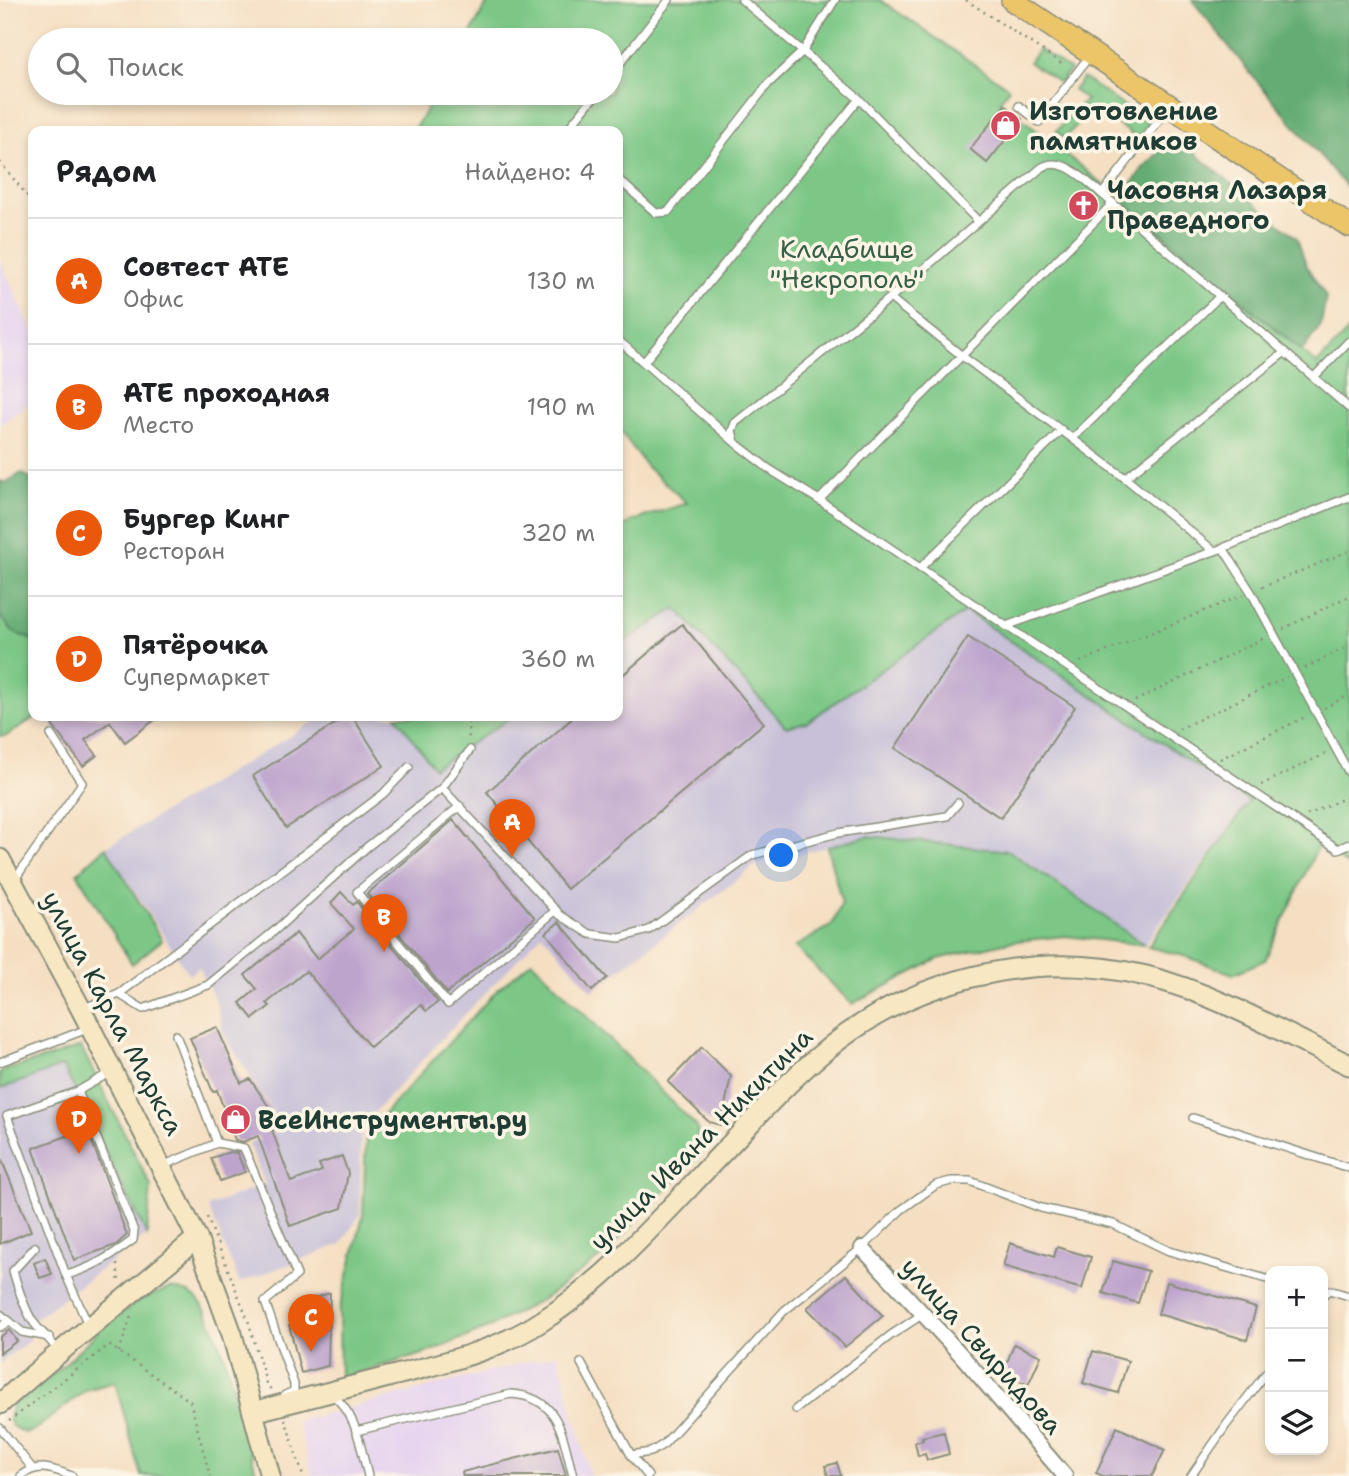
<!DOCTYPE html>
<html lang="ru">
<meta charset="utf-8">
<style>
body{margin:0;font-family:"Shantell Sans",sans-serif;background:#f2f2f2;color:#202124}
.controls{position:absolute;right:21px;bottom:21px;display:grid;overflow:hidden;border-radius:14px;box-shadow:0 4px 10px #0003}
.controls button{width:63px;height:63px;display:grid;place-items:center;padding:0;border:0;border-bottom:2px solid #e0e0e0;background:#fff;color:#202124;font:35px sans-serif}
.you{position:absolute;left:782px;top:856px;width:24px;height:24px;margin:-18px;border:5px solid #fff;border-radius:50%;background:#1a73e8;box-shadow:0 0 0 10px #1a73e833}
.badge{display:grid;place-items:center;width:46px;height:46px;border-radius:50%;background:#ea580c;color:#fff;font-size:23px;font-weight:700}
.pin{position:absolute;translate:-50% -58px;filter:drop-shadow(0 2px 4px #0008)}
.pin::after{content:'';position:absolute;top:37px;width:24px;height:21px;background:inherit;clip-path:polygon(0 0,100% 0,50% 100%)}
.list{margin:0;padding:0;list-style:none}
h2{display:flex;justify-content:space-between;align-items:center;height:91px;margin:0;padding:0 28px;font-size:30px}
h2 small{font-size:23px;font-weight:400;color:#757577}
.list li{display:grid;grid-template-columns:46px 1fr auto;gap:21px;align-items:center;box-sizing:border-box;height:126px;padding:0 28px;border-top:2px solid #e0e0e0}
.list b{display:block;font-size:26px;white-space:nowrap}
.list p{margin:0;font-size:23px;white-space:nowrap;color:#757577}
.list em{font-size:23px;font-style:normal;color:#757577}
.icon{flex:none;width:38px;height:38px;fill:none;stroke:currentColor;stroke-width:2;stroke-linecap:round;stroke-linejoin:round}
.map{position:relative;flex:none;width:1349px;height:1476px;overflow:hidden}
.search{position:absolute;background:#fff;box-shadow:0 4px 10px #0003;left:28px;top:28px;width:595px;height:77px;display:flex;align-items:center;gap:18px;box-sizing:border-box;padding:0 24px;border-radius:38px;color:#757577;font-size:26px}
.panel{position:absolute;background:#fff;box-shadow:0 4px 10px #0003;left:28px;top:126px;width:595px;height:595px;border-radius:14px}
.map>svg:first-child{display:block}
.built{fill:#e5d3f0}
.industrial{fill:#c7c0d8}
.green{fill:#7bc786;stroke:#4d825d;stroke-width:2}
.forest{fill:#64ac73;stroke:#427454;stroke-width:2}
.building{fill:#bda4cd}
.lines{fill:none;stroke-linecap:round;stroke-linejoin:round}
.lane-casing{stroke:#8a8e7c;stroke-width:10}
.street-casing{stroke:#8a8e7c;stroke-width:18}
.secondary-casing{stroke:#8a8e7c;stroke-width:23}
.primary-casing{stroke:#8a8e7c;stroke-width:24}
.path{stroke:#8a8e7c;stroke-width:2.5;stroke-dasharray:2 5;stroke-linecap:butt}
.lane{stroke:#fff;stroke-width:7}
.street{stroke:#fff;stroke-width:14}
.secondary{stroke:#f7e8c3;stroke-width:19}
.primary{stroke:#ecc569;stroke-width:21}
.labels{text-anchor:middle;stroke-width:7;stroke-linejoin:round;paint-order:stroke}
.poi-label{font-size:26px;font-weight:bold;fill:#1f3d34;stroke:#fcf5e5;text-anchor:start}
.park-label{font-size:26px;fill:#366048;stroke:#fcf5e5}
.street-label{font-size:26px;fill:#1f3d34;stroke:#fcf5e5}
</style>
<div class="map">
<svg width="1349" height="1476" viewBox="0 0 1349 1476">
<rect width="100%" height="100%" fill="#fcf5e5"/>
<filter id="ink" filterUnits="userSpaceOnUse"><feTurbulence type="fractalNoise" baseFrequency=".0143" numOctaves="2"/><feDisplacementMap in="SourceGraphic" scale="14" xChannelSelector="R" yChannelSelector="G"/><feConvolveMatrix kernelMatrix="1 2 1 2 8 2 1 2 1" color-interpolation-filters="sRGB"/></filter>
<filter id="wash" filterUnits="userSpaceOnUse"><feTurbulence type="fractalNoise" baseFrequency=".00686" numOctaves="4" result="noise"/><feDisplacementMap in="SourceGraphic" scale="28" xChannelSelector="R" yChannelSelector="G"/><feGaussianBlur stdDeviation="1.57" result="paint"/><feColorMatrix in="noise" values="0 0 0 0 0 0 0 0 0 0 0 0 0 0 0 0 0 1.4 0 .05"/><feComposite in="paint" operator="in"/></filter>
<g filter="url(#wash)">
<rect width="100%" height="100%" fill="#f5dfc3"/>
<g class="built">
<polygon points="0,260 33,331 33,400 0,425"/>
<polygon points="558,1354 590,1476 312,1476 297,1421"/>
</g>
<g class="industrial">
<polygon points="676,608 786,727 807,722 966,611 1249,801 1145,944 1010,850 868,836 756,865 592,991 542,934 451,1029 361,1127 360,1215 341,1244 240,1283 208,1207 265,1184 249,1143 285,1129 223,1034 217,1004 199,967 189,975 106,847 323,716 396,716 434,768 513,716 618,716 618,646"/>
<polygon points="63,1066 147,1235 32,1321 24,1325 30,1340 0,1363 0,1089"/>
</g>
<g class="green">
<polygon points="489,0 880,0 1009,88 1000,101 1121,199 1317,364 1349,330 1349,866 1318,846 1265,960 1233,974 1181,955 1148,947 1249,801 966,611 807,722 786,727 676,608 618,646 618,531 632,521 687,503 647,467 618,428 618,131 413,131 437,93 611,93 611,40 467,40"/>
<polygon points="1039,49 1070,70 1060,83 1029,62"/>
<polygon points="1083,78 1149,123 1137,138 1095,107 1064,138 1056,131 1086,100 1073,90"/>
<polygon points="0,615 13,632 33,640 33,716 37,716 6,736 0,736"/>
<polygon points="396,716 513,716 434,768"/>
<polygon points="868,836 1009,851 1145,945 1065,936 1008,942 938,959 852,1004 795,947 832,925 842,903 827,847"/>
<polygon points="106,847 162,940 132,964 77,873"/>
<polygon points="532,961 697,1127 699,1155 605,1254 545,1298 486,1329 423,1354 340,1378 339,1311 363,1216 366,1134 498,989"/>
<polygon points="81,1047 151,1186 147,1235 63,1066 0,1089 0,1072"/>
<path d="M170 1288C178 1290 188 1291 195 1297 220 1317 247 1440 257 1476H141L115 1382 86 1390 33 1431 24 1433 12 1426 9 1418 13 1404 65 1364 100 1329 141 1299Z"/>
</g>
<g class="forest">
<polygon points="1192,0 1349,0 1349,190 1251,74"/>
<polygon points="1175,137 1297,238 1307,267 1326,297 1321,325 1302,351 1121,199 1143,168"/>
<polygon points="22,473 33,480 33,640 13,632 0,615 0,481 5,483"/>
</g>
<g id="blocks">
<g class="building">
<polygon points="1005,105 1022,119 987,163 970,149"/>
<polygon points="1084,191 1097,203 1084,219 1070,207"/>
<polygon points="682,624 764,723 567,889 487,792 575,716 618,716 618,679"/>
<polygon points="968,637 1075,707 1001,818 895,748"/>
<polygon points="65,716 160,716 125,742 110,722 85,740 97,755 83,766 52,725"/>
<polygon points="347,716 352,716 384,766 286,828 253,776"/>
<polygon points="453,820 535,918 447,993 367,894"/>
<polygon points="341,892 353,905 357,902 438,1002 426,1011 421,1005 370,1047 306,971 267,1003 270,1006 253,1019 240,1003 257,989 245,975 296,933 317,959 354,929 331,903"/>
<polygon points="559,922 607,978 592,991 546,933"/>
<polygon points="217,1027 241,1083 250,1079 282,1126 272,1130 291,1182 322,1171 319,1164 342,1156 348,1173 342,1208 290,1226 258,1136 243,1142 235,1140 217,1090 213,1092 190,1038"/>
<polygon points="702,1047 731,1076 721,1125 709,1122 668,1082"/>
<polygon points="87,1129 127,1235 116,1245 74,1260 33,1148"/>
<polygon points="229,1152 237,1153 245,1172 220,1181 211,1158"/>
<polygon points="0,1156 31,1231 0,1244"/>
<polygon points="1010,1243 1054,1257 1057,1247 1091,1257 1082,1289 1003,1266"/>
<polygon points="45,1258 52,1274 40,1278 34,1263"/>
<polygon points="1113,1261 1148,1271 1138,1303 1103,1293"/>
<polygon points="846,1275 883,1316 845,1347 807,1308"/>
<polygon points="1167,1282 1256,1308 1247,1340 1158,1314"/>
<polygon points="330,1293 328,1366 301,1373 289,1325 303,1321 299,1303"/>
<polygon points="9,1330 17,1341 0,1353 0,1337"/>
<polygon points="1014,1344 1041,1356 1028,1385 1003,1373"/>
<polygon points="1093,1351 1128,1361 1118,1393 1083,1383"/>
<polygon points="1117,1427 1165,1450 1152,1476 1103,1476 1096,1473"/>
<polygon points="944,1432 949,1454 927,1460 925,1454 918,1456 915,1442 923,1440 922,1437"/>
<polygon points="558,1448 566,1476 463,1476 462,1472"/>
<polygon points="837,1463 841,1476 828,1476 825,1466"/>
</g>
</g>
</g>
<g filter="url(#ink)">
<use href="#blocks" fill-opacity="0" stroke="#8a8e7c" stroke-width="2"/>
<g class="lines">
<defs>
<g id="lane">
<polyline points="742,0 859,99 978,221"/>
<polyline points="611,75 669,0"/>
<polyline points="1019,106 1039,122 1091,54"/>
<polyline points="570,131 571,125 597,93"/>
<polyline points="618,179 656,213 668,212 768,84 803,51 835,0"/>
<polyline points="1102,194 1168,109"/>
<polyline points="890,298 962,356 1125,478 1285,352"/>
<polyline points="618,340 738,445 769,469 819,500 1338,849 1349,844"/>
<polyline points="644,362 859,99"/>
<polyline points="1314,377 1349,341"/>
<polyline points="1074,437 1220,296"/>
<path d="M735 442 732 431 735 423 890 298 1041 168C1062 154 1086 181 1102 194L1349 408"/>
<polyline points="1125,478 1214,551"/>
<polyline points="819,500 1113,203"/>
<polyline points="1223,548 1251,592 1349,773"/>
<polyline points="920,568 1062,430"/>
<polyline points="1006,626 1223,548 1349,497"/>
<polyline points="442,788 560,915 590,934 620,938 649,930 752,855 838,833 947,816 958,803"/>
<polyline points="460,806 357,892 448,1004 556,910"/>
<polyline points="15,879 82,783 51,735"/>
<polyline points="119,994 143,1009 208,985 272,933 367,847 442,788 470,750"/>
<polyline points="82,1009 119,994 383,794 409,767"/>
<polyline points="0,1062 90,1028"/>
<path d="M78 1091 134 1231 133 1240C113 1255 91 1269 66 1275L89 1327"/>
<polyline points="1193,1118 1349,1168"/>
<polyline points="217,1143 244,1148 297,1275 265,1302 294,1384 294,1391 285,1395"/>
<polyline points="162,1166 217,1143 176,1035"/>
<path d="M35 1247 13 1271C18 1287 23 1306 32 1320 38 1330 50 1338 58 1351"/>
<polyline points="66,1275 7,1116 78,1091 111,1072"/>
<polyline points="1323,1295 1329,1290 1349,1296"/>
<polyline points="0,1314 9,1321"/>
<polyline points="0,1327 9,1321 22,1332 49,1337"/>
<polyline points="581,1363 631,1455 648,1476"/>
<path d="M332 1395C357 1413 361 1449 368 1476"/>
<polyline points="796,1409 891,1335 923,1314"/>
<polyline points="0,1428 32,1468"/>
<path d="M356 1431 511 1394C561 1397 562 1436 573 1476"/>
<polyline points="631,1455 651,1452 664,1444 784,1311 862,1248 901,1210 936,1185 951,1181 970,1181 1041,1208 1113,1224 1169,1251 1270,1280"/>
<path d="M21 1476C39 1462 52 1469 72 1476"/>
<polyline points="1191,1476 1227,1424 1270,1368"/>
</g>
<polyline id="street" points="862,1248 962,1356 1065,1476"/>
<g id="secondary">
<polyline points="0,859 81,1009 197,1238 232,1334 270,1476"/>
<path d="M0 1404C64 1346 132 1294 197 1238"/>
<path d="M253 1412C298 1400 343 1389 388 1377 440 1364 497 1351 542 1321 611 1277 666 1211 722 1153 754 1120 785 1084 820 1055 909 979 1033 948 1146 976 1217 994 1284 1033 1349 1065"/>
</g>
<polyline id="primary" points="1012,0 1349,226"/>
</defs>
<use href="#lane" class="lane-casing"/>
<use href="#street" class="street-casing"/>
<use href="#secondary" class="secondary-casing"/>
<use href="#primary" class="primary-casing"/>
<g class="path">
<polyline points="966,0 1064,65"/>
<polyline points="0,162 33,203"/>
<polyline points="1262,587 1349,551"/>
<polyline points="1283,629 1349,596"/>
<polyline points="1080,662 1243,595"/>
<polyline points="1305,668 1349,646"/>
<polyline points="1135,701 1264,638"/>
<polyline points="1324,708 1349,695"/>
<polyline points="464,716 468,720 469,740"/>
<polyline points="1179,729 1287,677"/>
<polyline points="1220,759 1305,717"/>
<polyline points="1261,785 1327,753"/>
<polyline points="1307,815 1349,796"/>
<polyline points="207,1217 248,1320 266,1383 272,1391"/>
<polyline points="117,1264 119,1282"/>
<polyline points="119,1352 131,1316"/>
<polyline points="285,1419 303,1476"/>
<polyline points="9,1421 109,1345 190,1401 210,1476"/>
</g>
<use href="#lane" class="lane"/>
<use href="#street" class="street"/>
<use href="#secondary" class="secondary"/>
<use href="#primary" class="primary"/>
</g>
</g>
<defs>
<symbol id="shop-disc" viewBox="-11 -11 22 22"><circle r="9.5" fill="#d1495b" stroke="#fcf5e5"/><path d="M-5-2.5h2.3a2.7 3.5 0 0 1 5.4 0H5L5.5 6h-11ZM-1.5-2.5h3a1.5 2.3 0 0 0-3 0Z" fill="#fff"/></symbol>
<symbol id="church-disc" viewBox="-11 -11 22 22"><circle r="9.5" fill="#d1495b" stroke="#fcf5e5"/><path d="M-1.2-6h2.4v3.5h3.3v2.4h-3.3V6h-2.4V-.1h-3.3v-2.4h3.3Z" fill="#fff"/></symbol>
</defs>
<g fill-rule="evenodd">
<use href="#shop-disc" x="988" y="108" width="35" height="35"/>
<use href="#church-disc" x="1066" y="188" width="35" height="35"/>
<use href="#shop-disc" x="218" y="1102" width="35" height="35"/>
</g>
<g class="labels">
<g class="poi-label">
<text x="1029" y="120">Изготовление<tspan x="1029" dy="30">памятников</tspan></text>
<text x="1107" y="199">Часовня Лазаря<tspan x="1107" dy="30">Праведного</tspan></text>
<text x="258" y="1129">ВсеИнструменты.ру</text>
</g>
<g class="park-label">
<text x="847" y="258">Кладбище<tspan x="847" dy="30">"Некрополь"</tspan></text>
</g>
<g class="street-label">
<text transform="translate(113 1013) rotate(62)" y="9">улица Карла Маркса</text>
<text transform="translate(701 1139) rotate(-45)" y="9">улица Ивана Никитина</text>
<text transform="translate(982 1346) rotate(48)" y="9">улица Свиридова</text>
</g>
</g>
</svg>
<div class="controls">
<button>+</button>
<button>−</button>
<button><svg class="icon" aria-label="layers" viewBox="0 0 24 24"><path d="M12 4l9 5-9 5-9-5zM3 14l9 5 9-5"/></svg></button>
</div>
<div class="you"></div>
<div class="pin badge" style="left:512px;top:857px">A</div>
<div class="pin badge" style="left:384px;top:952px">B</div>
<div class="pin badge" style="left:311px;top:1352px">C</div>
<div class="pin badge" style="left:79px;top:1154px">D</div>
<div class="search"><svg class="icon" aria-label="search" viewBox="0 0 24 24"><circle cx="10" cy="10" r="6"/><path d="M15 15l6 6"/></svg>Поиск</div>
<section class="panel">
<h2>Рядом<small>Найдено: 4</small></h2>
<ul class="list">
<li><span class="badge">A</span><div><b>Совтест АТЕ</b><p>Офис</p></div><em>130 m</em></li>
<li><span class="badge">B</span><div><b>АТЕ проходная</b><p>Место</p></div><em>190 m</em></li>
<li><span class="badge">C</span><div><b>Бургер Кинг</b><p>Ресторан</p></div><em>320 m</em></li>
<li><span class="badge">D</span><div><b>Пятёрочка</b><p>Супермаркет</p></div><em>360 m</em></li>
</ul>
</section>
</div>
